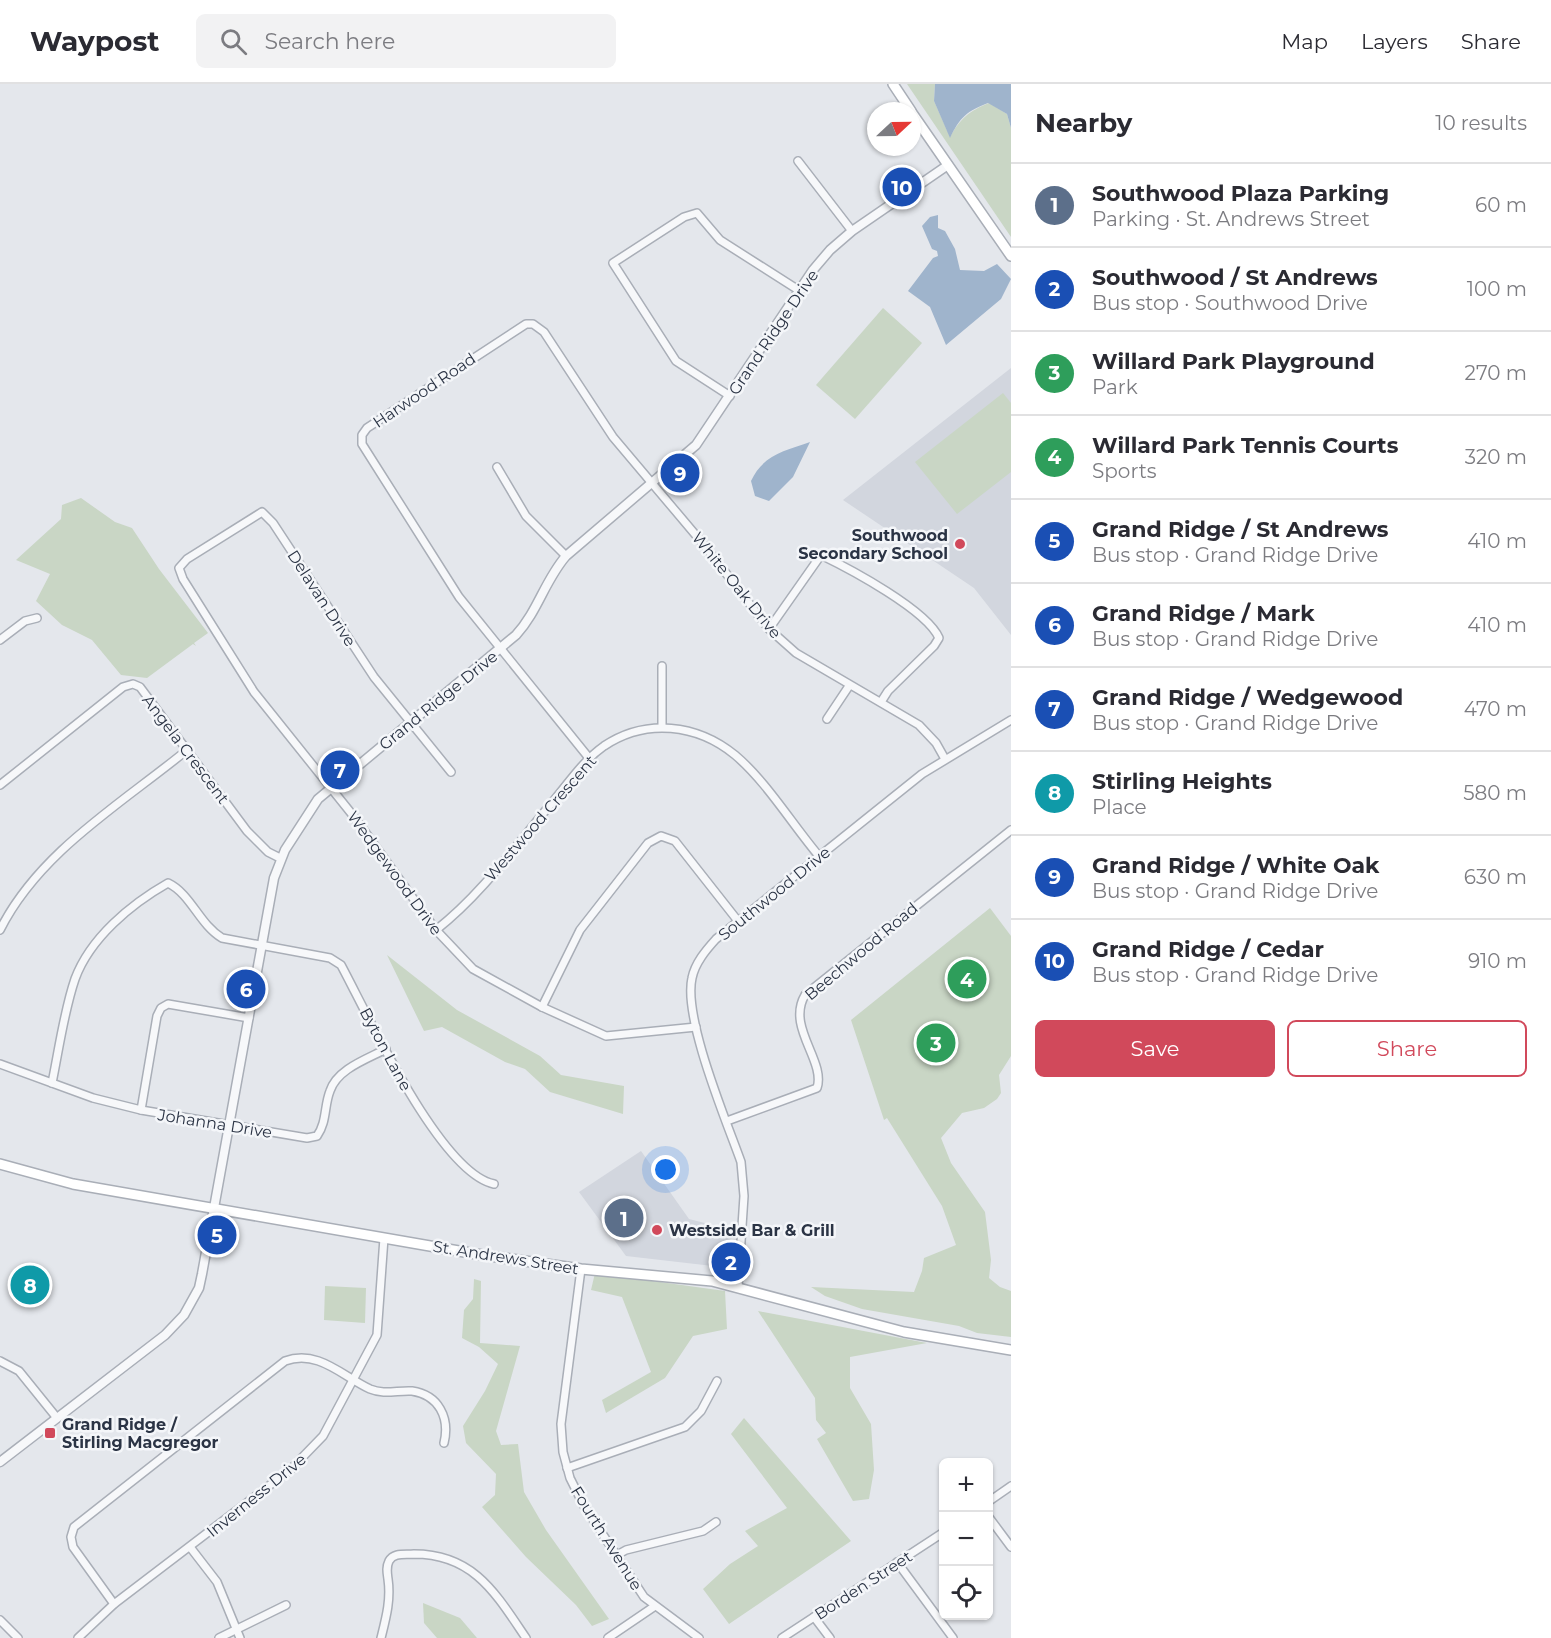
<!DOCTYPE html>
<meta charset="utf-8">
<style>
body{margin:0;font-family:Montserrat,sans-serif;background:#f2f2f3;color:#2b2b33}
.controls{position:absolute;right:18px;bottom:18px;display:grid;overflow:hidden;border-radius:9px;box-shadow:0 2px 4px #0004}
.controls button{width:54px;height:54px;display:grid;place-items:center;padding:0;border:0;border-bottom:2px solid #e1e1e2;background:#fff;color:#2b2b33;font:30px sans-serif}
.compass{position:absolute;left:867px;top:18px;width:54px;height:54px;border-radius:50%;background:#fff;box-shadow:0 2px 4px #0004;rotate:68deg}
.you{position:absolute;left:666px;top:1086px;width:21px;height:21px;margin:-15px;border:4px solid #fff;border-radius:50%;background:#1a73e8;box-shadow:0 0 0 9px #1a73e833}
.badge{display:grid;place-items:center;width:39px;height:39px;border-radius:50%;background:#d1495b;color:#fff;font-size:20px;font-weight:700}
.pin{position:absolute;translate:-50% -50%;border:3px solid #fff;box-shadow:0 2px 6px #0006}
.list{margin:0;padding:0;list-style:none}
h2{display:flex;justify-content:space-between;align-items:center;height:78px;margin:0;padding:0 24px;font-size:26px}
h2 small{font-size:20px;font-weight:400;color:#7c7c81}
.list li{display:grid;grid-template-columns:39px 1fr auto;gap:18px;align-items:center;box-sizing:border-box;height:84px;padding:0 24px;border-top:2px solid #e1e1e2}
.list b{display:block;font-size:22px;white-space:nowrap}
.list p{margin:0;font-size:20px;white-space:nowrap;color:#7c7c81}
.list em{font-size:20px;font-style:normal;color:#7c7c81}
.actions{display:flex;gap:12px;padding:18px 24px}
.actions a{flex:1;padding:14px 0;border:2px solid #d1495b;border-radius:9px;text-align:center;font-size:21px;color:#d1495b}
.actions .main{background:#d1495b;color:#fff}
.icon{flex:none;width:33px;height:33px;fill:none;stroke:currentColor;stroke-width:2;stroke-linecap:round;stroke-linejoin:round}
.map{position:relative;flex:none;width:1011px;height:1554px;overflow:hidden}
header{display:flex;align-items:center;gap:36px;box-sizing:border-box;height:84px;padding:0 30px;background:#fff;border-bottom:2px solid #e1e1e2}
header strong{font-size:28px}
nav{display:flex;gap:33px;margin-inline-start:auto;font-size:21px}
.search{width:420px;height:54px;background:#f2f2f3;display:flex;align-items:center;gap:15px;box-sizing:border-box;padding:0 21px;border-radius:9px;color:#7c7c81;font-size:22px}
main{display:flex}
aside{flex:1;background:#fff}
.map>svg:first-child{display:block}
.built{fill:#d2d6de}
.green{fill:#c9d6c5}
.water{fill:#9fb4cc}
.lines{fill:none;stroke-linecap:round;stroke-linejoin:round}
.minor-casing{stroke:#a9aeb7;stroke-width:10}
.tertiary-casing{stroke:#a9aeb7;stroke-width:11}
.secondary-casing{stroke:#a9aeb7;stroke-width:12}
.minor{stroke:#f7f8fa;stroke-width:7}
.tertiary{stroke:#f7f8fa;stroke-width:8}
.secondary{stroke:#fff;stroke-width:9}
.poi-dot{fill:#d1495b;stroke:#f4f6f9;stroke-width:2}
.labels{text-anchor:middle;stroke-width:5;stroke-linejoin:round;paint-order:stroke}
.street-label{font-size:16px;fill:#2b3445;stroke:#f4f6f9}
.poi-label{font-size:16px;font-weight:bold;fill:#2b3445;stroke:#f4f6f9;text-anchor:start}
</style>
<header>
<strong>Waypost</strong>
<div class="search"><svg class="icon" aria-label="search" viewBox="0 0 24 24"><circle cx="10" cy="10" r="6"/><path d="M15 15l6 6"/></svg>Search here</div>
<nav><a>Map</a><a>Layers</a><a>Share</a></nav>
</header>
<main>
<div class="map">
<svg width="1011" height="1554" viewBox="0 0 1011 1554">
<rect width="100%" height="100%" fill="#e4e7ec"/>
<g class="built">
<polygon points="1011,284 1011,551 974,504 843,416"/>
<polygon points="641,1067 689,1135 732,1146 730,1184 626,1172 579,1108"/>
</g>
<g class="green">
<path d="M907 0H935L934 17 950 53C960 35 969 27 989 19L1007 30 1011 44V153Z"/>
<polygon points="883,224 922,259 855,335 816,301"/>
<polygon points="1003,309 1011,319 1011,388 957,430 915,378"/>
<polygon points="81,414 115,438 132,444 159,485 208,549 194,559 196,562 193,560 147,594 121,591 92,556 62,541 36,517 50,490 16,476 61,435 62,421"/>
<polygon points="990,824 1011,852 1011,972 999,991 1001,1009 997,1015 984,1024 962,1029 941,1054 951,1079 985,1128 991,1176 989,1194 1000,1203 1011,1207 1011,1253 977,1249 959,1242 862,1225 825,1212 811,1203 914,1208 922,1187 924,1174 956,1161 942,1122 887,1034 884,1036 851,936"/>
<polygon points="387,871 457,926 540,972 561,991 624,1002 623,1030 550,1008 525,985 505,978 442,943 424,947"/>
<polygon points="595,1189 725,1207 727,1245 693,1252 665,1294 606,1329 602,1316 651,1288 622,1213 591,1206"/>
<polygon points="474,1195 481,1197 480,1259 520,1262 496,1347 501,1361 518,1360 524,1408 546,1446 609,1535 592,1542 576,1521 526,1473 482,1423 495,1411 496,1390 466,1359 463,1342 485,1307 498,1280 479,1263 462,1254 464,1226 473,1215"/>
<polygon points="325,1202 366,1204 365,1239 324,1236"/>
<polygon points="758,1227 927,1259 850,1273 850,1304 871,1340 874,1386 869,1415 853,1417 817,1355 826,1349 816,1336 815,1314"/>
<polygon points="744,1334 851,1457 729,1540 703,1505 730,1480 758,1462 745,1447 787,1424 731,1350"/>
<polygon points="423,1519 460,1534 477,1554 437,1554 424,1539"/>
</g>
<g class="water">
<path d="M935 0H1011V44L1007 30 988 19C967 27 960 33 950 54L934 17Z"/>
<polygon points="938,131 938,144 945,147 955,165 960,186 984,187 997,180 1011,195 1001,215 946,261 930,223 908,207 933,174 938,172 937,167 932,165 922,142 930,133"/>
<path d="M810 358 793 393 769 417 755 412 751 397C763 371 784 367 810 358Z"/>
</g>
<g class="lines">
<defs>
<g id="minor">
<polyline points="798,77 852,147"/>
<polyline points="730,312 676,277 613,179 684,133 697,129 720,156 800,207"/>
<polyline points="497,383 526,432 566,472"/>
<path d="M769 545 821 471C850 485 927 526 939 554L934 562 888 607 881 618"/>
<polyline points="0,556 25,537 37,534"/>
<polyline points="827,635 849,602"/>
<polyline points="662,642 662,582"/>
<polyline points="589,674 459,513 362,360 362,351 367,344 526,240 533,240 544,248 613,353 705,462 769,545 796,569 919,641 936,659 945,675"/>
<polyline points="451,688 374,593 273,439 262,428 187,475 179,484 183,495 254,608 355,734 436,846 473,885 542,923 606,952 696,943"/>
<polyline points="0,701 123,603 133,600 140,603 247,747 268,768 280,774"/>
<path d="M0 846C39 768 121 720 187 666"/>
<path d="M436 846C482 810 517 760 555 715 570 697 584 676 604 662 646 634 697 640 735 671 766 697 792 740 819 772"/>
<polyline points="542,923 580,846 648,759 661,752 675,757 738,837"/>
<path d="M0 980 93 1014 141 1026 307 1054 317 1052C327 1038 324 1022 330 1007 337 985 367 975 386 965"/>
<path d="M52 999C59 965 64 927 75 895 90 854 131 820 168 799 191 810 199 840 222 854L330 874 341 881C368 931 440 1089 494 1100"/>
<polyline points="141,1026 157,932 161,924 168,920 249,934"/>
<path d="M727 1037 817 1004C826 977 786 943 805 911L1011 746"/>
<polyline points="581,1185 561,1340 563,1368 570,1394 584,1422 644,1513 699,1554"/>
<path d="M738 1203 744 1112 741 1078C726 1036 683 934 692 894 695 879 706 866 716 855L922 690 1011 636"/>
<polyline points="0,1277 19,1287 57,1334"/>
<polyline points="567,1384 685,1343 701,1327 717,1297"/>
<polyline points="988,1418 1011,1402"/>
<polyline points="988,1432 1011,1463"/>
<polyline points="190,1463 217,1498 240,1554"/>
<polyline points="617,1471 626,1466 703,1447 716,1438"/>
<polyline points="897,1478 953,1554"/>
<path d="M114 1520 73 1463 71 1453 74 1443 285 1277C318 1265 342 1292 370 1305 384 1311 398 1306 412 1307 439 1311 450 1334 444 1359"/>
<polyline points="814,1533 830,1554"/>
<polyline points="0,1536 18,1554"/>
<polyline points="78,1554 114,1520 291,1385 323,1352 377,1251 384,1154"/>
<polyline points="219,1554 286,1521"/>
<path d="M381 1554C386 1534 391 1516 388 1495 387 1488 386 1483 389 1477 394 1468 405 1471 414 1470 474 1470 496 1510 526 1554"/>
<polyline points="608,1554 655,1522"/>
<polyline points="782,1554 944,1448"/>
</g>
<path id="tertiary" d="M0 1378 165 1251 184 1231 199 1204 202 1190 274 794 285 766 318 715 516 551C538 527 545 496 566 472L696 361 813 186 830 166 852 147 948 81"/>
<g id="secondary">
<polyline points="893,0 911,27"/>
<polyline points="912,29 1011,172"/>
<polyline points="0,1080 73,1100 476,1170 581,1185 712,1197 904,1248 1011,1266"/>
</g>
</defs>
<use href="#minor" class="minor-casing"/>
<use href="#tertiary" class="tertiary-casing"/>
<use href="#secondary" class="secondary-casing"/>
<use href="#minor" class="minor"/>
<use href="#tertiary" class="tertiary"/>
<use href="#secondary" class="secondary"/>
</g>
<g class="poi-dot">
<circle cx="960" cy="460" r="6"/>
<circle cx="657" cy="1146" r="6"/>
<rect x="44" y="1343" width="12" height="12" rx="3"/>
</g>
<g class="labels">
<g class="street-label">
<text transform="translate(773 248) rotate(-56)" y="6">Grand Ridge Drive</text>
<text transform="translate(424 306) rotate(-34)" y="6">Harwood Road</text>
<text transform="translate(737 501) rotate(51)" y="6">White Oak Drive</text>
<text transform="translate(322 514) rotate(57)" y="6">Delavan Drive</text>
<text transform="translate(438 616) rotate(-39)" y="6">Grand Ridge Drive</text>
<text transform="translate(186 665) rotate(53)" y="6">Angela Crescent</text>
<text transform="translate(540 734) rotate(-49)" y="6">Westwood Crescent</text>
<text transform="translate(395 789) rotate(54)" y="6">Wedgewood Drive</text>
<text transform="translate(774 809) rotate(-39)" y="6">Southwood Drive</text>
<text transform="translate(861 867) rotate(-40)" y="6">Beechwood Road</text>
<text transform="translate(386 965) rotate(62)" y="6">Byton Lane</text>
<text transform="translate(215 1039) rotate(9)" y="6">Johanna Drive</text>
<text transform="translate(506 1173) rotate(9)" y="6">St. Andrews Street</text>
<text transform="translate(256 1411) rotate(-39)" y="6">Inverness Drive</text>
<text transform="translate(607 1454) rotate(58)" y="6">Fourth Avenue</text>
<text transform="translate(863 1501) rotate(-33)" y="6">Borden Street</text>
</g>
<g class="poi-label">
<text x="948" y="457" text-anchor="end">Southwood<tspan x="948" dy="18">Secondary School</tspan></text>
<text x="669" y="1152">Westside Bar &amp; Grill</text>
<text x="62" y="1346">Grand Ridge /<tspan x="62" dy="18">Stirling Macgregor</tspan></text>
</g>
</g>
</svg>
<div class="controls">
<button>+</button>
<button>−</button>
<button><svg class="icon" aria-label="locate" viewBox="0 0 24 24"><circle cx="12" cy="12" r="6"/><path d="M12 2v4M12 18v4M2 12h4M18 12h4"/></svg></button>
</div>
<svg class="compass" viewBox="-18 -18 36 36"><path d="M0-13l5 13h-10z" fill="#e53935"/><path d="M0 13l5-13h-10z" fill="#7c7c81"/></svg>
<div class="you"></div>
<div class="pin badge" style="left:624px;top:1134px;background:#5c6f8a">1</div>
<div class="pin badge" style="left:731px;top:1178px;background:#1a4fb4">2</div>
<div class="pin badge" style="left:936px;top:959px;background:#2e9e5b">3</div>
<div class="pin badge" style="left:967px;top:895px;background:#2e9e5b">4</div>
<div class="pin badge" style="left:217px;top:1151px;background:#1a4fb4">5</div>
<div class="pin badge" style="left:246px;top:905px;background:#1a4fb4">6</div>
<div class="pin badge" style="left:340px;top:686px;background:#1a4fb4">7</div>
<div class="pin badge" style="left:30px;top:1201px;background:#0f9aa8">8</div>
<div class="pin badge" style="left:680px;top:389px;background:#1a4fb4">9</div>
<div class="pin badge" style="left:902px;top:103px;background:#1a4fb4">10</div>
</div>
<aside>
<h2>Nearby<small>10 results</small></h2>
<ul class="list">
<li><span class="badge" style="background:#5c6f8a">1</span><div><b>Southwood Plaza Parking</b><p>Parking · St. Andrews Street</p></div><em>60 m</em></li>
<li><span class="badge" style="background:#1a4fb4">2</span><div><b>Southwood / St Andrews</b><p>Bus stop · Southwood Drive</p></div><em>100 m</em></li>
<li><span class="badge" style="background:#2e9e5b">3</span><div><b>Willard Park Playground</b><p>Park</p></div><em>270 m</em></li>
<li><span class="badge" style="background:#2e9e5b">4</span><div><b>Willard Park Tennis Courts</b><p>Sports</p></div><em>320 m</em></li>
<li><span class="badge" style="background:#1a4fb4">5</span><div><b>Grand Ridge / St Andrews</b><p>Bus stop · Grand Ridge Drive</p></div><em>410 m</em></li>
<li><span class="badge" style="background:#1a4fb4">6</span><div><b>Grand Ridge / Mark</b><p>Bus stop · Grand Ridge Drive</p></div><em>410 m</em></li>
<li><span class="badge" style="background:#1a4fb4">7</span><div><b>Grand Ridge / Wedgewood</b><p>Bus stop · Grand Ridge Drive</p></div><em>470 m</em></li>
<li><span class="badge" style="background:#0f9aa8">8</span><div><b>Stirling Heights</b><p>Place</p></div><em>580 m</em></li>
<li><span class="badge" style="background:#1a4fb4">9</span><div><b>Grand Ridge / White Oak</b><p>Bus stop · Grand Ridge Drive</p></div><em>630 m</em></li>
<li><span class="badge" style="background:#1a4fb4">10</span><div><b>Grand Ridge / Cedar</b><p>Bus stop · Grand Ridge Drive</p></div><em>910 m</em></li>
</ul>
<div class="actions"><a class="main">Save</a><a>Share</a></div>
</aside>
</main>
